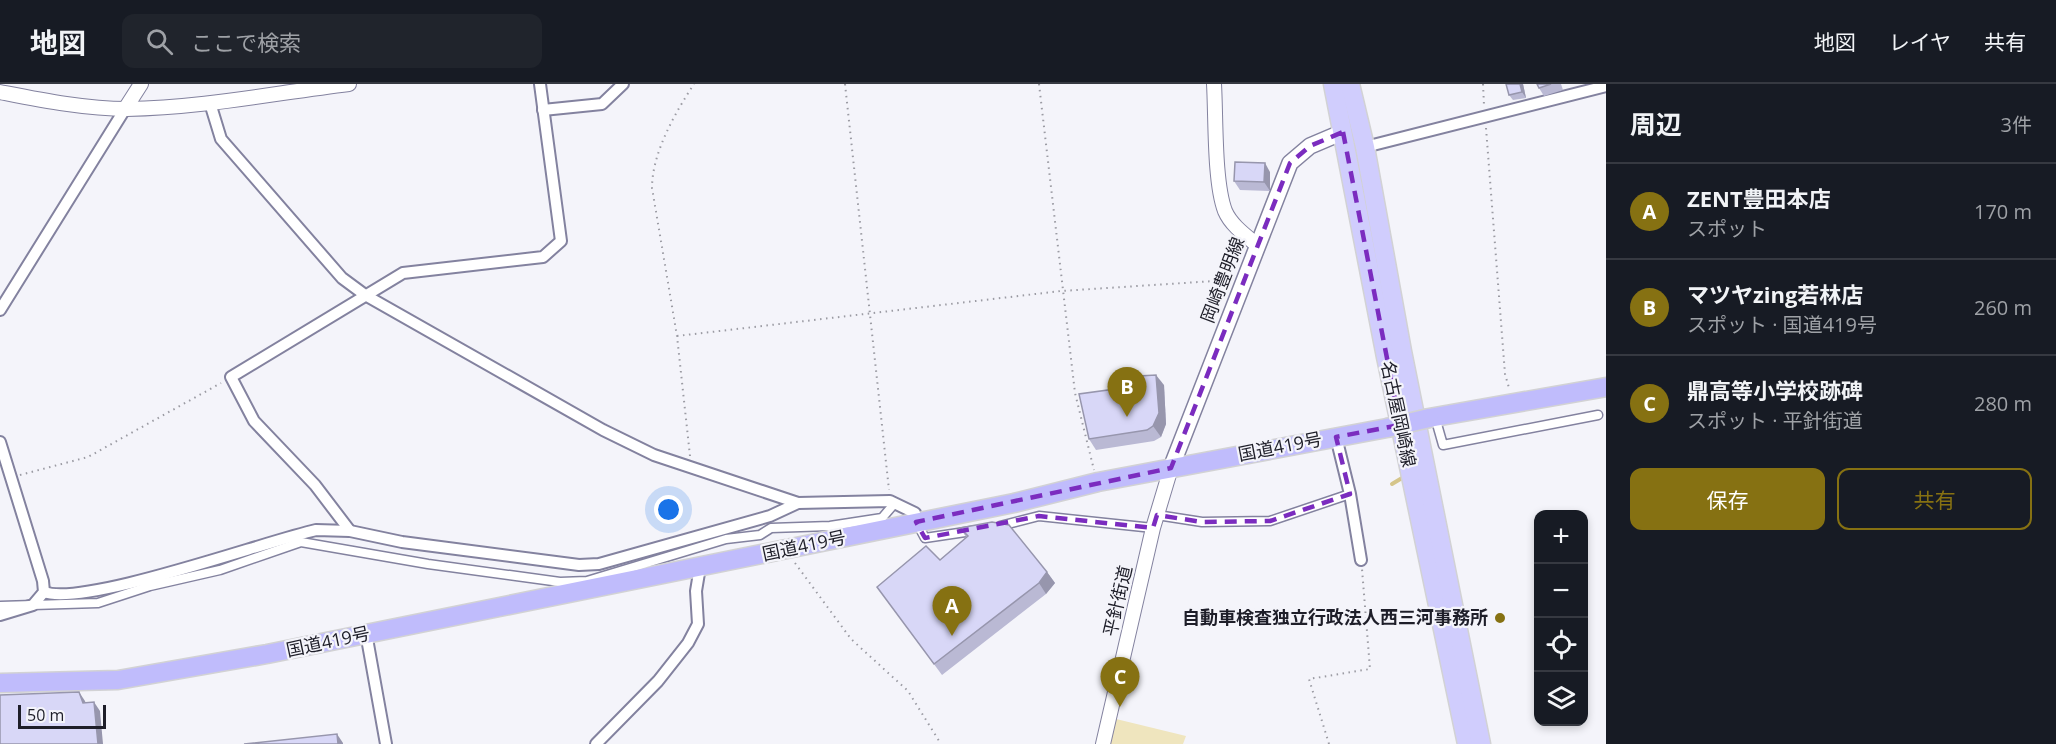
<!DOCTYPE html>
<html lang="ja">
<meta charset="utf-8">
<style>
body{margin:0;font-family:"Open Sans","Noto Sans JP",sans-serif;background:#20242c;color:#f1f3f6}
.controls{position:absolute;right:18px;bottom:18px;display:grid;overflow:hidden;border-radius:12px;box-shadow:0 3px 9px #0003}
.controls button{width:54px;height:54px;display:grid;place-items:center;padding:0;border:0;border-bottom:2px solid #363941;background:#171b24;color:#f1f3f6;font:30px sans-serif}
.scale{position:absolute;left:18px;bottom:15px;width:88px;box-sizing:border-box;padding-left:6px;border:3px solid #1e1e29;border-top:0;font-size:16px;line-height:21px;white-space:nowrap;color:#1e1e29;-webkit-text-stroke:4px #f4f4fa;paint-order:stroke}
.you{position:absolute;left:669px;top:426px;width:21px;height:21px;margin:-15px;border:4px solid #fff;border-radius:50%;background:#1a73e8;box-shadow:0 0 0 9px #1a73e833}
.badge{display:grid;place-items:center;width:39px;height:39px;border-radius:50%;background:#867112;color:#fff;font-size:20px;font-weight:700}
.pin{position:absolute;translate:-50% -50px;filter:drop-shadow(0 2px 3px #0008)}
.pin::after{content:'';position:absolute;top:32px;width:21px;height:18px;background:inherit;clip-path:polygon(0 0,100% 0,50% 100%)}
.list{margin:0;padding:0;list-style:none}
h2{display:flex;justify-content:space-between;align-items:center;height:78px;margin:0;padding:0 24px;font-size:26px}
h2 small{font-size:20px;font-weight:400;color:#9ea1a6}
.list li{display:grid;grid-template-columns:39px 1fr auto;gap:18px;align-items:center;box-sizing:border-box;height:96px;padding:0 24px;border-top:2px solid #363941}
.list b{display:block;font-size:22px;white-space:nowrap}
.list p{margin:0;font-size:20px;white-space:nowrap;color:#9ea1a6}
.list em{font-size:20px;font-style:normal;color:#9ea1a6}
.actions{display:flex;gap:12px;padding:18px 24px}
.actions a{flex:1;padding:14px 0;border:2px solid #867112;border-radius:12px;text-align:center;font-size:21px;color:#867112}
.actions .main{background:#867112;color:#fff}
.icon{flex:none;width:33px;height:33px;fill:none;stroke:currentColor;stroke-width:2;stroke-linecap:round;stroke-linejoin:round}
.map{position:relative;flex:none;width:1606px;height:660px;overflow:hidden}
header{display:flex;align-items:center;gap:36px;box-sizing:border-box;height:84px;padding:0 30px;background:#171b24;border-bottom:2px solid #363941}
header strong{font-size:28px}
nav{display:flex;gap:33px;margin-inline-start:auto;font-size:21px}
.search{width:420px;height:54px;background:#20242c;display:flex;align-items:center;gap:15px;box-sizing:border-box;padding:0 21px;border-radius:12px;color:#9ea1a6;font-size:22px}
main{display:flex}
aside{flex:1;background:#171b24}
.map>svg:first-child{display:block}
.green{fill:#efe5be}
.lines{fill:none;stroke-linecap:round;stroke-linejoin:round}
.stream{stroke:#d5c58a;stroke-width:4}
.pedestrian-casing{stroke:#83829f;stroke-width:11}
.minor-casing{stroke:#83829f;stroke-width:14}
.tertiary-casing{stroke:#83829f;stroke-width:16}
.secondary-casing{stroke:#83829f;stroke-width:18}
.primary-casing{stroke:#d2d2d4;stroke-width:21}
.trunk-casing{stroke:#d2d2d4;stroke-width:21}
.path{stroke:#9b9ba3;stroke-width:2;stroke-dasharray:1.5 4.5;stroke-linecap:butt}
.pedestrian{stroke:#fff;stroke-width:8}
.minor{stroke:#fff;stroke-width:10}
.tertiary{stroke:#fff;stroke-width:14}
.secondary{stroke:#fff;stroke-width:15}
.primary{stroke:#d0cdfd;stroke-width:18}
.trunk{stroke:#c0bcfc;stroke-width:18}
.trunk-bridge-casing{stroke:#d2d2d4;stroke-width:21;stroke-linecap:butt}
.trunk-bridge{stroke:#c0bcfc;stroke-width:18}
.wall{fill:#bab9d4}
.shaded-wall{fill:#9796ad}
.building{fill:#d8d7f7;stroke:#9796ad;stroke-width:1.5}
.marked{fill:none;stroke:#7b2cbf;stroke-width:4.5;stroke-dasharray:12 8;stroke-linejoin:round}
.poi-dot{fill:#867112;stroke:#f4f4fa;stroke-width:2}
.labels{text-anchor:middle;stroke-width:4.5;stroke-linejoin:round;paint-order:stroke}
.street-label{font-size:18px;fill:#1e1e29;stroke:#f4f4fa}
.poi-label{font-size:18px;font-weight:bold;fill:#1e1e29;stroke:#f4f4fa;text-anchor:end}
</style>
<header>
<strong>地図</strong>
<div class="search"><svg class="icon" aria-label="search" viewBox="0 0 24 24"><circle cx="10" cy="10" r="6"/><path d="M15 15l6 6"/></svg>ここで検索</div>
<nav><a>地図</a><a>レイヤ</a><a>共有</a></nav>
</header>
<main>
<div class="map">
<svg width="1606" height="660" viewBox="0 0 1606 660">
<rect width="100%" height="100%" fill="#f4f4fa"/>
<polygon class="green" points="1112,634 1186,652 1183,660 1107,660"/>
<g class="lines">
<polyline class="stream" points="1392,400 1407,391"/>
<defs>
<g id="pedestrian">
<polyline points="1435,333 1443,361 1598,331"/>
<polyline points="1157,431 1202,438 1270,437 1350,410"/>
<polyline points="917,439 925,454 972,447"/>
<polyline points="1000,442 1039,432 1153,444"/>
<polyline points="0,522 98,519 150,502 220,486 301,458 428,480 560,498 587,497 726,455 760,451 771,444 830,442 882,434 894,420"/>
</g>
<g id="minor">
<polyline points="210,19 221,55 342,194 365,211 603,346 654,371 798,419 890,417 915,429 916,438"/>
<polyline points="543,26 602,20 623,0"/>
<polyline points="1365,63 1606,2"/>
<polyline points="0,226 125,25"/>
<polyline points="1336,353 1350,410 1361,476"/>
<polyline points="0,358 43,497 44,508 33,521 0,531"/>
<polyline points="350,447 315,401 254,337 231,293 403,189 543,173 561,157 540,0"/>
<path d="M44 508C84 523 263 458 316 446L350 447 402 458 579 481 599 480 770 432 798 419"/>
<polyline points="366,549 386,660"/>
<polyline points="596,660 658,597 688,559 698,540 696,507 700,483"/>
</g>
<g id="tertiary">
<path d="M1214 0C1216 33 1214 98 1225 127 1231 141 1245 151 1257 161"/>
<path d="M0 8C41 16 85 25 127 25 201 24 275 9 349 0"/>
<polyline points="125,25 141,0"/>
<polyline points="1103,660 1153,444 1171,384"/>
</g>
<polyline id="secondary" points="1171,384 1290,79 1310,62 1343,48"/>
<g id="primary">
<polyline points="1333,0 1386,273 1467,660"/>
<polyline points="1350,0 1365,63 1402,267 1481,660"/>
</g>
<g id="trunk">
<polyline points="1429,334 1606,303"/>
<polyline points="0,599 118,596 267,570 1014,419 1098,398 1387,344"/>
</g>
</defs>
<use href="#pedestrian" class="pedestrian-casing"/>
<use href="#minor" class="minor-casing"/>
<use href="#tertiary" class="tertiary-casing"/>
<use href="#secondary" class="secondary-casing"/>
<use href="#primary" class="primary-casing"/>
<use href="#trunk" class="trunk-casing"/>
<g class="path">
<polyline points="845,0 889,406"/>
<polyline points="1039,0 1075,309 1094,386"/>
<polyline points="1483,0 1484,21"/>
<polyline points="1486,44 1505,290 1509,304"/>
<polyline points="677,252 1061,207 1230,196"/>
<path d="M690 372 677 252 652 104C652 69 675 29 694 0"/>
<polyline points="20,391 88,373 221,299"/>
<polyline points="795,479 851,555 908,607 941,660"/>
<polyline points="1329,660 1309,595 1370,585 1362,485"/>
</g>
<use href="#pedestrian" class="pedestrian"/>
<use href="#minor" class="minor"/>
<use href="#tertiary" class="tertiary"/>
<use href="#secondary" class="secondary"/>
<use href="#primary" class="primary"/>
<use href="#trunk" class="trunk"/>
<defs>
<polyline id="trunk-bridge" points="1387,344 1429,334"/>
</defs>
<use href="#trunk-bridge" class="trunk-bridge-casing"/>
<use href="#trunk-bridge" class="trunk-bridge"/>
</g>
<g class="wall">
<polygon points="1523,0 1526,14 1513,16 1509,11"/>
<polygon points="1537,0 1561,0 1563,6 1544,12 1539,4"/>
<polygon points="1270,88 1270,107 1240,106 1234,97"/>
<polygon points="1164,301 1166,340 1161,353 1154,357 1096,366 1089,355"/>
<polygon points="960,444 1047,488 1055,499 1046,510 942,591 885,514 940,476 966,453"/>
</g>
<g class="shaded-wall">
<polygon points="1520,0 1523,0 1526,14 1522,8"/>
<polygon points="1265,79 1270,88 1270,107 1264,98"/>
<polygon points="1156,291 1164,301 1166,340 1161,353 1153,342"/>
<polygon points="1047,488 1055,499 1046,510 1039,499"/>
<polygon points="79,608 85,617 88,627 83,619"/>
<polygon points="94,618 100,627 103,660 98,660"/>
<polygon points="337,650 343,659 343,660 338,660"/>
</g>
<g class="building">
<polygon points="1506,0 1520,0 1522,8 1509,11"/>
<polygon points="1537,0 1551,0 1539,4"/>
<polygon points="1235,78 1265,79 1264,98 1234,97"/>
<polygon points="1156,291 1159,329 1153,342 1147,346 1089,355 1079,310 1137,302 1139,292"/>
<polygon points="992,438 1009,441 1047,488 1039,499 934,580 877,503 926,462 940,476 968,452 960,444"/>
<polygon points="79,608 83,619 94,618 98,660 0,660 0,611"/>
<polygon points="337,650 338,660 244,660"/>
</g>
<path class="marked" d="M1343 48 1400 341 1336 353 1350 410 1270 437 1202 438 1157 431 1153 444 1039 432 925 454 916 438 1171 384 1290 79 1310 62Z"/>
<circle class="poi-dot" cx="1500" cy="534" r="6"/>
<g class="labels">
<g class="street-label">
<text transform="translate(1223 196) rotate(-69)" y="6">岡崎豊明線</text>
<text transform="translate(1398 330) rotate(78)" y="6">名古屋岡崎線</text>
<text transform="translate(1280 363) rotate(-11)" y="6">国道419号</text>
<text transform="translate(804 462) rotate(-12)" y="6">国道419号</text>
<text transform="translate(1118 517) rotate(-77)" y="6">平針街道</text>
<text transform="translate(328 558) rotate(-12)" y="6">国道419号</text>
</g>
<g class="poi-label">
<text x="1488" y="540">自動車検査独立行政法人西三河事務所</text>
</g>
</g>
</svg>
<div class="controls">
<button>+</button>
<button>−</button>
<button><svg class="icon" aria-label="locate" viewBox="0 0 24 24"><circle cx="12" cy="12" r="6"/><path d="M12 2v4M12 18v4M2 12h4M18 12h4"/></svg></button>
<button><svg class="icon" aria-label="layers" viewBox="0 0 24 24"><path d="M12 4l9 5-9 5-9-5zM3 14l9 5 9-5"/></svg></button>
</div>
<div class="scale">50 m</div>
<div class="you"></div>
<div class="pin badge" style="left:952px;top:552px">A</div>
<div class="pin badge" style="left:1127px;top:333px">B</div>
<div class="pin badge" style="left:1120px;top:623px">C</div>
</div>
<aside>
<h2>周辺<small>3件</small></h2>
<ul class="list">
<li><span class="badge">A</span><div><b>ZENT豊田本店</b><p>スポット</p></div><em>170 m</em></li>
<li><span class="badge">B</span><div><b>マツヤzing若林店</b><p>スポット · 国道419号</p></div><em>260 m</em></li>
<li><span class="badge">C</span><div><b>鼎高等小学校跡碑</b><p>スポット · 平針街道</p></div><em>280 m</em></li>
</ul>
<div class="actions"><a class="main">保存</a><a>共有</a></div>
</aside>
</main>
